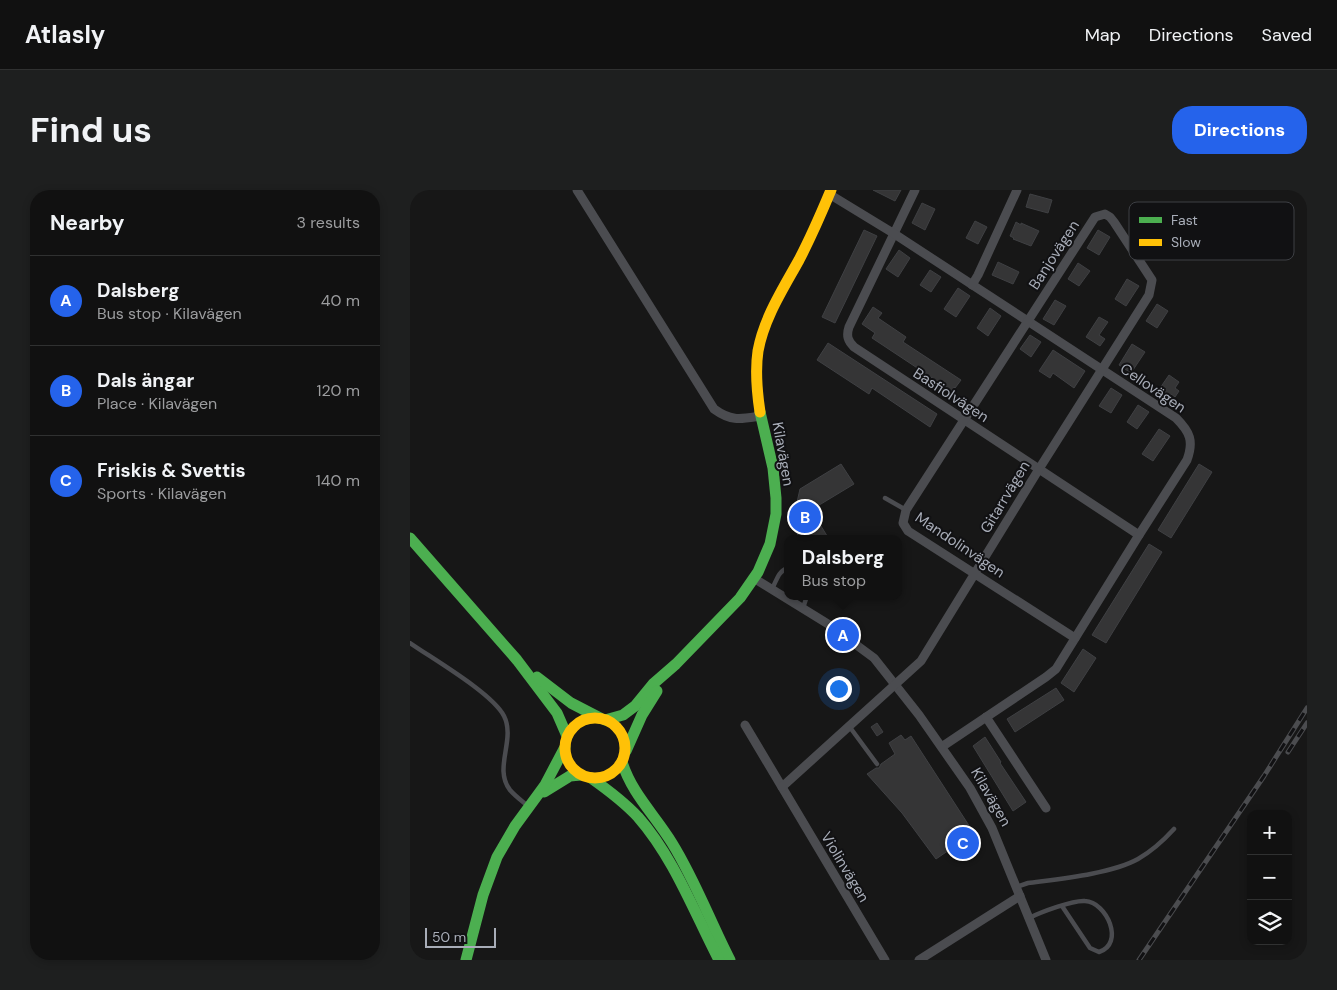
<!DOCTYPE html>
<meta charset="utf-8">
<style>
body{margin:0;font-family:"DM Sans",sans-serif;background:#1e1f1f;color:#f1f3f6}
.controls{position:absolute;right:15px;bottom:15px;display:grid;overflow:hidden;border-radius:10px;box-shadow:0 2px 8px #0003}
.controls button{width:45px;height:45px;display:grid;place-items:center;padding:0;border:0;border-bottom:1px solid #303131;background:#111;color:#f1f3f6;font:25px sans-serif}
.scale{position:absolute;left:15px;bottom:12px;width:71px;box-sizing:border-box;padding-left:5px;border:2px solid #a8adb8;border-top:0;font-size:14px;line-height:18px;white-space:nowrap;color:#a8adb8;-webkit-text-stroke:4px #111113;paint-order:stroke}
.you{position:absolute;left:428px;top:498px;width:18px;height:18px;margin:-12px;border:4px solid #fff;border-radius:50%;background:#1a73e8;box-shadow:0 0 0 8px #1a73e833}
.badge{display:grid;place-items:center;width:32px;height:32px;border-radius:50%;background:#2563eb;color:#fff;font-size:16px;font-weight:700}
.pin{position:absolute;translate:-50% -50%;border:2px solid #fff;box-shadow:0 1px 5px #0006}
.popup{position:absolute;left:374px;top:345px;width:118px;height:65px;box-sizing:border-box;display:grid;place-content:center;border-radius:10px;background:#111;filter:drop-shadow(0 1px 4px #0005);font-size:16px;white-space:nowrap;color:#9c9d9f}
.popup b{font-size:19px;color:#f1f3f6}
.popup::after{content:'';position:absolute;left:50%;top:100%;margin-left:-10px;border:10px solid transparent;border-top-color:#111}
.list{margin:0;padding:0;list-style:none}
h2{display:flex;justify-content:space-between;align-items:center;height:65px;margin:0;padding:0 20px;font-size:21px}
h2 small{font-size:16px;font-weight:400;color:#9c9d9f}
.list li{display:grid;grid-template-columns:32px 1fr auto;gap:15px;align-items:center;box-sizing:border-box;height:90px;padding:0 20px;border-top:1px solid #303131}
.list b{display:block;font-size:19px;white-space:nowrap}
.list p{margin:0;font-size:16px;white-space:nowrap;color:#9c9d9f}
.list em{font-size:16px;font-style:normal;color:#9c9d9f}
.icon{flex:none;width:28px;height:28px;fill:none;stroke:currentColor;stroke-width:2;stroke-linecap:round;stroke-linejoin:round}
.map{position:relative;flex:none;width:897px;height:770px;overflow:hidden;border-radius:20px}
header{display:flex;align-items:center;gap:30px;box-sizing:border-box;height:70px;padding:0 25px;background:#111;border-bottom:1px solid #303131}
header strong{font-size:24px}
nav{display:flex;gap:28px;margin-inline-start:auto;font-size:18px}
.intro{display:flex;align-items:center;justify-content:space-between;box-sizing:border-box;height:120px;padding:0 30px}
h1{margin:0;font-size:35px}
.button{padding:12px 22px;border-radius:20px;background:#2563eb;color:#fff;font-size:18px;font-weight:700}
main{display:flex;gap:30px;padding:0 30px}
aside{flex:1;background:#111;border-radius:20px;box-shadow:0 2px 8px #0003}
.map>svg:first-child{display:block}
.building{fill:#353536;stroke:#3f4043}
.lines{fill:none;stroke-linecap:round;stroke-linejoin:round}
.lane{stroke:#4b4c50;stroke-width:4.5}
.street{stroke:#4b4c50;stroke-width:9}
.fast{stroke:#4caf50;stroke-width:11}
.slow{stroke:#ffc107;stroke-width:11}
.rail-casing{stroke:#4b4c4f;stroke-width:5}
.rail{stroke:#111113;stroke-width:3;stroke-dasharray:9;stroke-linecap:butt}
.labels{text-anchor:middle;stroke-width:4;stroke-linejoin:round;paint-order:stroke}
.street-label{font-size:15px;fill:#a8adb8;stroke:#111113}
.key{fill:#111113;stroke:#3e4045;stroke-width:1}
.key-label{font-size:14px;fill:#a8adb8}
</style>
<header>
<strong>Atlasly</strong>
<nav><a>Map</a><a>Directions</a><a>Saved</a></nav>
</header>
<div class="intro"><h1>Find us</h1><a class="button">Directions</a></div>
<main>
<aside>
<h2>Nearby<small>3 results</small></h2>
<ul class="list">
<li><span class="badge">A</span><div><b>Dalsberg</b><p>Bus stop · Kilavägen</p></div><em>40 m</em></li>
<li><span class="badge">B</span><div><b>Dals ängar</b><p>Place · Kilavägen</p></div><em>120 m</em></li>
<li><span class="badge">C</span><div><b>Friskis &amp; Svettis</b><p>Sports · Kilavägen</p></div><em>140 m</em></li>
</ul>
</aside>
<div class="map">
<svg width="897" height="770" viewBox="0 0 897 770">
<rect width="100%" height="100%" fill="#171717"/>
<g class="building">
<polygon points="463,0 491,0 485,11"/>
<polygon points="620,4 642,10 638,23 616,17"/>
<polygon points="512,13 525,19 515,40 502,33"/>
<polygon points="565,31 577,37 568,54 556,48"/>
<polygon points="606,32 611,35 611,33 629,41 621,56 603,49 604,48 600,46"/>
<polygon points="454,40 467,46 425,133 412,127"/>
<polygon points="688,40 700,47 689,65 677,58"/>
<polygon points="489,60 500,68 488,87 476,79"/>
<polygon points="588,72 609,82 603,94 582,85"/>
<polygon points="668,73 680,81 669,96 658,89"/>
<polygon points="520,80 531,87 521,102 510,95"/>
<polygon points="717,89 729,96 716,116 705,109"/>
<polygon points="548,98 560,106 546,127 534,119"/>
<polygon points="645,110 656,116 644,135 633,129"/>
<polygon points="747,114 758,121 747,138 736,131"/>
<polygon points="463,117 472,123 468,128 496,147 493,152 551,190 545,198 544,197 542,201 462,148 465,143 452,134"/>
<polygon points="580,118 591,126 578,146 567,138"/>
<polygon points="689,127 698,132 689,145 695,149 690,156 676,147"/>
<polygon points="620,145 631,152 621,167 610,159"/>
<polygon points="418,153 527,224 520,237 462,198 459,204 407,170"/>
<polygon points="722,154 735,162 721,183 709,175"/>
<polygon points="643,160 675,181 664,198 643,183 640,188 629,181"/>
<polygon points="759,185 769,192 765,198 769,201 765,207 761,204 758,208 748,201"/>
<polygon points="701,198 712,205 701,223 689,216"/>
<polygon points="728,215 739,222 727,239 717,232"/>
<polygon points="749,239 760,246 743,271 732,264"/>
<polygon points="431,274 444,294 401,320 419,349 390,349 382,334 390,299"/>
<polygon points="789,274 802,282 761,348 748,340"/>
<polygon points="739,354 752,362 696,453 682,445"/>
<polygon points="673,459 686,468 664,502 651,493"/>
<polygon points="646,498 654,510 605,542 597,529"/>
<polygon points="467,533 473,542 467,546 461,537"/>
<polygon points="491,545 495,550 501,546 569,651 562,656 565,662 553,670 545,656 526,669 492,623 457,584 466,578 469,578 471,574 485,564 479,553"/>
<polygon points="575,547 591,572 590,573 616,612 603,621 563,556"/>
</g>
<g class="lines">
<g class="lane">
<polyline points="475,308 496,320"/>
<path d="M362 399C367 390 368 381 378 378"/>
<polyline points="393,418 397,406"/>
<path d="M0 453C23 469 82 503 94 526 106 550 83 578 100 600 105 606 112 611 118 616"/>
<polyline points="439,536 467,574"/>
<path d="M606 697 618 693C648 689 701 684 728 669 742 661 753 651 764 639"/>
<path d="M619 728C631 722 663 710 675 711 697 712 715 754 689 762L680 758 652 716"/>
</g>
<g class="street">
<path d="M167 0 304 219C322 232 331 229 351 226"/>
<path d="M505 0 439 137C436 146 438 151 444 157L729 345"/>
<path d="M419 4 483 43 766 228C780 242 784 251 777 270L729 345 646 479 636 487 533 556"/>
<polyline points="562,95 568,85 607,0"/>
<polyline points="345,389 418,434 464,468 509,525 560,598 582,638 636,770"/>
<polyline points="576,527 636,618"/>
<polyline points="335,535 475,770"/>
<polyline points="372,597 511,471 629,279 739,105 742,90 704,32 700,27 695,24 685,27 496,320 493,333 498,341 665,448"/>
<polyline points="509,770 610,706"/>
</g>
<g class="fast">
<polyline points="0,348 107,470 147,523 157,546"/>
<polyline points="127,487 161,513 190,528"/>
<polyline points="195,530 213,525 225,516 243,494 266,474 330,408 348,382 360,354 366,324 366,308 363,278 350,222"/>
<polyline points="216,561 232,525 247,501"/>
<path d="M212 572C222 604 245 625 262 653 285 690 300 731 320 770"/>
<path d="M181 588C198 600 214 612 228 627 264 668 284 722 309 770"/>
<polyline points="134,602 160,586 171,585"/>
<polyline points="56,770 73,705 87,667 105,636 135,595 155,557"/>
</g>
<g class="slow">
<path d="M350 222C347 202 345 181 348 161 354 128 373 99 389 70 401 47 411 24 421 0"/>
<circle cx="185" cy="558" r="30"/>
</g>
<defs>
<g id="rail">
<polyline points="878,562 897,533"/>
<polyline points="729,770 854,586 897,518"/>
</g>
</defs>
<use href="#rail" class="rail-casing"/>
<use href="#rail" class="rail"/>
</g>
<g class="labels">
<g class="street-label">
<text transform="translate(644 65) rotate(-57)" y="5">Banjovägen</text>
<text transform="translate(743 198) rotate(34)" y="5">Cellovägen</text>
<text transform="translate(541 205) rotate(33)" y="5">Basfiolvägen</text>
<text transform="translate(373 264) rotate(80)" y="5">Kilavägen</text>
<text transform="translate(595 307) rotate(-59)" y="5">Gitarrvägen</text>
<text transform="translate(550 355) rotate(34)" y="5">Mandolinvägen</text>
<text transform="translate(581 607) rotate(60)" y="5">Kilavägen</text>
<text transform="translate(435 677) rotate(59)" y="5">Violinvägen</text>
</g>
</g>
<rect x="719" y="12" width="165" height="58" rx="8" class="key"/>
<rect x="729" y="27" width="23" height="6" fill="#4caf50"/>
<rect x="729" y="49" width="23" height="7" fill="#ffc107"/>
<g class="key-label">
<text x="761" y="35">Fast</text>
<text x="761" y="57">Slow</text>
</g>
</svg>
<div class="controls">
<button>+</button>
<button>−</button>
<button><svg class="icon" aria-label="layers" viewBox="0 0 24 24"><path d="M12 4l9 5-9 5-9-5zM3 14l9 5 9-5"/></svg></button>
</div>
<div class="scale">50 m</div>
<div class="you"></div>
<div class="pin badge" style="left:433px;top:445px">A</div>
<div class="popup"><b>Dalsberg</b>Bus stop</div>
<div class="pin badge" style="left:395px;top:327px">B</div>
<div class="pin badge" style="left:553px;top:653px">C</div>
</div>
</main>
